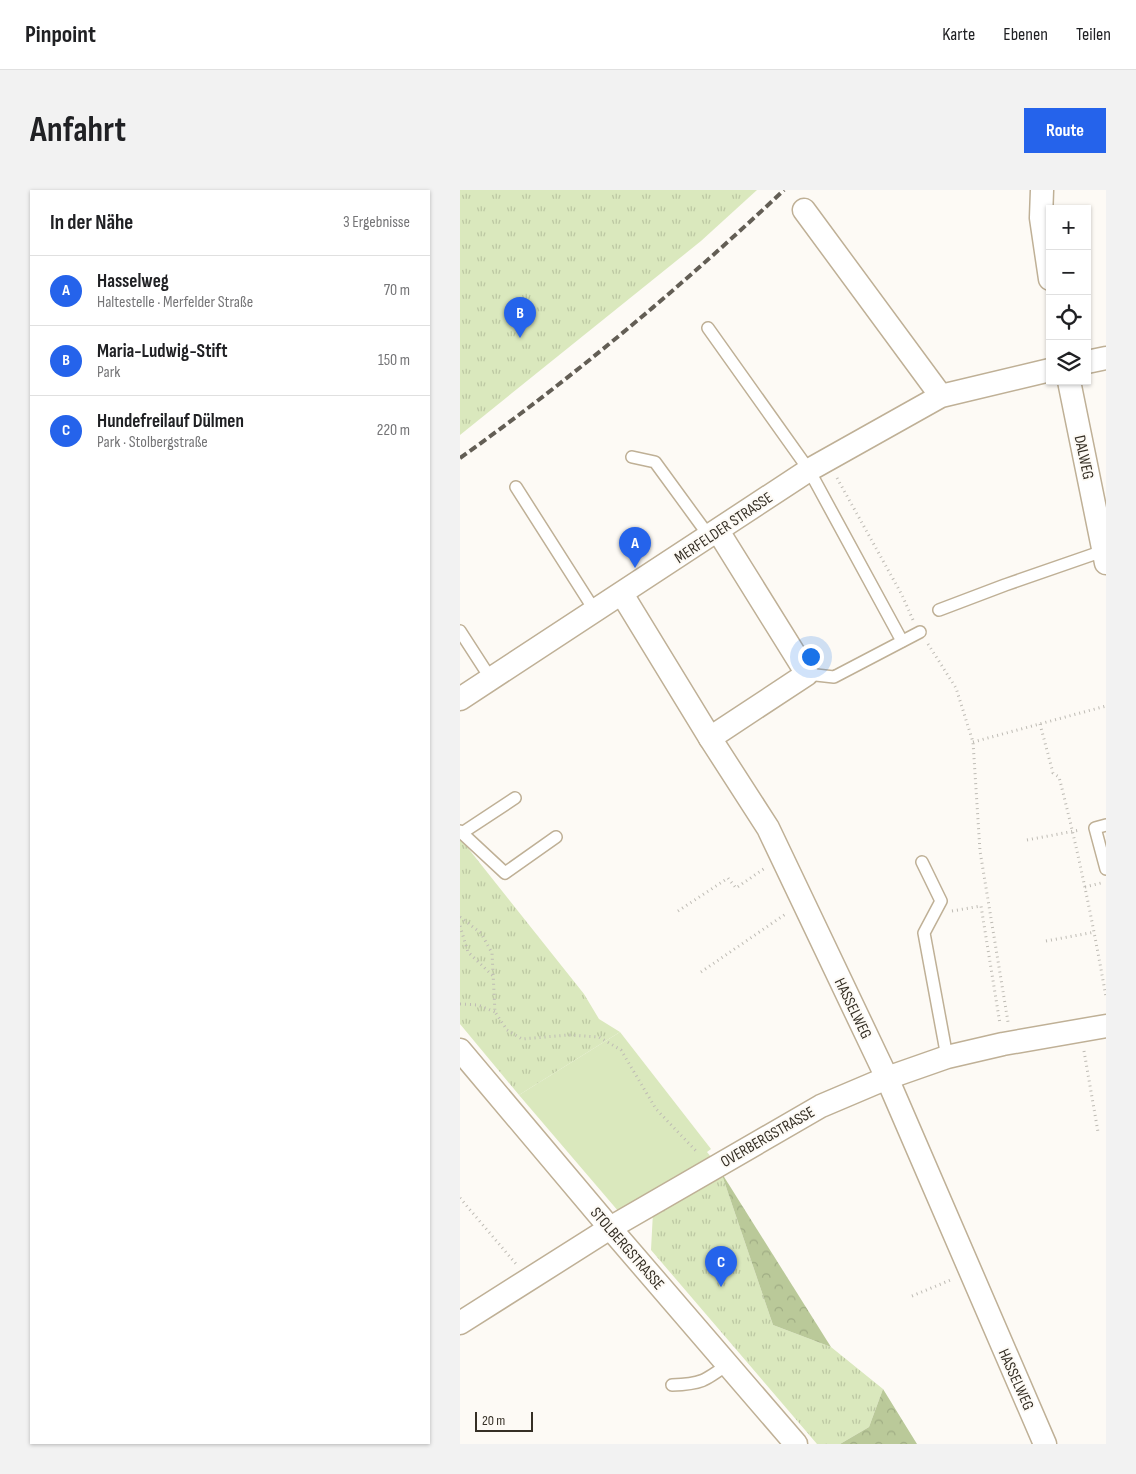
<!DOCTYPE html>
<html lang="de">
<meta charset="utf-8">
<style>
body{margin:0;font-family:"Sofia Sans Condensed",sans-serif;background:#f2f2f2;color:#202124}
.controls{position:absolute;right:15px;top:15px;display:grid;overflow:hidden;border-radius:0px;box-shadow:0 1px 4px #0004}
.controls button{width:45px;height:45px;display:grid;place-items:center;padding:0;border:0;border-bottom:1px solid #e0e0e0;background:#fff;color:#202124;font:25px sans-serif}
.scale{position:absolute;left:15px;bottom:12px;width:58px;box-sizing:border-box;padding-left:5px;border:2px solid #352f25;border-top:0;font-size:14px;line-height:18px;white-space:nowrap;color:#352f25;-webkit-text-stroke:4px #fdfaf5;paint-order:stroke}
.you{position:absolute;left:350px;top:466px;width:18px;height:18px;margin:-12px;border:4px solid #fff;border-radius:50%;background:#1a73e8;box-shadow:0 0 0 8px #1a73e833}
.badge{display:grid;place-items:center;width:32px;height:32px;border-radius:50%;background:#2563eb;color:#fff;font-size:16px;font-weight:700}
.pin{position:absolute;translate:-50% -41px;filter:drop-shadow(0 1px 2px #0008)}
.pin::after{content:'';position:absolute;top:26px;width:18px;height:15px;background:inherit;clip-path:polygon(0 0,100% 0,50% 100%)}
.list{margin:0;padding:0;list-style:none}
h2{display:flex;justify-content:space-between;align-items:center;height:65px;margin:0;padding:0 20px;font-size:21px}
h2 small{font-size:16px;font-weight:400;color:#757577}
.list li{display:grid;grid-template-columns:32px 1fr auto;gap:15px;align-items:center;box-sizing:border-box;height:70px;padding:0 20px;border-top:1px solid #e0e0e0}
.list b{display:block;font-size:19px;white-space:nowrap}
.list p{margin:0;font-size:16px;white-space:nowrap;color:#757577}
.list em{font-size:16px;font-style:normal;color:#757577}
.icon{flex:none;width:28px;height:28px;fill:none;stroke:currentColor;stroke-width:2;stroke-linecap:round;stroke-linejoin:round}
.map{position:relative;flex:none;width:646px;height:1254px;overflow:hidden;border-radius:0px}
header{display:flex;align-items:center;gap:30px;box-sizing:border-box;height:70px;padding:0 25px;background:#fff;border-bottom:1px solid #e0e0e0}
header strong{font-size:24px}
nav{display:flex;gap:28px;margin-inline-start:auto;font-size:18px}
.intro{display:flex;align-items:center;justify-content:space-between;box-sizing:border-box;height:120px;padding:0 30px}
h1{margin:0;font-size:35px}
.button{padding:12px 22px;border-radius:0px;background:#2563eb;color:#fff;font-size:18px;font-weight:700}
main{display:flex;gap:30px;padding:0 30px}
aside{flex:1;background:#fff;border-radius:0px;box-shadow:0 1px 4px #0004}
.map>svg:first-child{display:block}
.grass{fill:url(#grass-tufts)}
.forest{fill:url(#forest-crowns)}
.garden{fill:#dae8bd}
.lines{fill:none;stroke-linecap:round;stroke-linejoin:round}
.lane-casing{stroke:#bfb096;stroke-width:14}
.street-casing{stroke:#bfb096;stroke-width:25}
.path{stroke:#bebbb4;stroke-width:3;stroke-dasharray:1 4;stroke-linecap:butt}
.lane{stroke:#fff;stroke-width:11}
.street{stroke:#fff;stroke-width:22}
.rail{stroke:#635e55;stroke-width:4;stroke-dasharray:8 4;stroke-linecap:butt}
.labels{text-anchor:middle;stroke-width:4;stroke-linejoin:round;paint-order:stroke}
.street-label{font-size:16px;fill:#352f25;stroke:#fdfaf5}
</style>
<header>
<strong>Pinpoint</strong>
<nav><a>Karte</a><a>Ebenen</a><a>Teilen</a></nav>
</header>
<div class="intro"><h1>Anfahrt</h1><a class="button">Route</a></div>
<main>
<aside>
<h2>In der Nähe<small>3 Ergebnisse</small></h2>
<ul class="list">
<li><span class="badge">A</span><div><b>Hasselweg</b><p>Haltestelle · Merfelder Straße</p></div><em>70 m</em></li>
<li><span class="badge">B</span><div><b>Maria-Ludwig-Stift</b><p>Park</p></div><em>150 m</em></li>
<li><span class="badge">C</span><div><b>Hundefreilauf Dülmen</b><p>Park · Stolbergstraße</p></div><em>220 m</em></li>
</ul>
</aside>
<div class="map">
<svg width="646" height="1254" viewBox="0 0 646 1254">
<defs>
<pattern id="grass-tufts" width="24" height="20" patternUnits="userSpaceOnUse" patternTransform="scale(1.25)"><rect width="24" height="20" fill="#dae8bd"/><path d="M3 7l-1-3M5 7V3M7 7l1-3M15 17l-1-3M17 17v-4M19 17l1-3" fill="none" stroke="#bcc7a2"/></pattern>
<pattern id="forest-crowns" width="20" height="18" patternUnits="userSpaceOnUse" patternTransform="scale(1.25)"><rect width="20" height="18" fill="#bac999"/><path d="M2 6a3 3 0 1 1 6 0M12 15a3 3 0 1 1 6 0" fill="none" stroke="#a0ad84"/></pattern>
</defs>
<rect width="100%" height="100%" fill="#fdfaf5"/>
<g class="grass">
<polygon points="0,0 297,0 241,51 0,245"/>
<polygon points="0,648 124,804 139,829 160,842 59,905 0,834"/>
<polygon points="261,982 313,1135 371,1157 423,1199 409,1237 380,1254 357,1254 191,1060 193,1022"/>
</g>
<g class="forest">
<polygon points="261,982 371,1157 313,1135"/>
<polygon points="423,1199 457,1254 380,1254 409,1237"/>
</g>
<polygon class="garden" points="160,842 251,959 247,962 251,967 159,1022 59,905"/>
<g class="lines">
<defs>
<g id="lane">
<polyline points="248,138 349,280 442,451"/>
<polyline points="172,267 195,272 249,346"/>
<polyline points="56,297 135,421"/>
<polyline points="479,420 545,395 643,361"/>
<polyline points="0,441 31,489"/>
<polyline points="347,484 374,487 460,442"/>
<polyline points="646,635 635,638 646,679"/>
<polyline points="0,641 2,643 55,608"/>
<polyline points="2,643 45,683 96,647"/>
<polyline points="462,672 481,711 464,743 487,867"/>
<path d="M212 1195C241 1194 245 1191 268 1174"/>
</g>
<g id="street">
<polyline points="582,0 581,28 590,89"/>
<polyline points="344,20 481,206"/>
<polyline points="627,172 646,168"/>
<polyline points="609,191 646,373"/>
<polyline points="162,404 250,548 308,638 427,888 585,1254"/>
<polyline points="0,509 349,280 481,206 590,180"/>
<polyline points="250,548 347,484 258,341"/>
<polyline points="0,860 150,1038 336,1254"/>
<polyline points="0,1133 150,1038 361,916 427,888 487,867 543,854 646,836"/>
</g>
</defs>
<use href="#lane" class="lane-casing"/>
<use href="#street" class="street-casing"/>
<g class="path">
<polyline points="377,288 442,405 453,430"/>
<polyline points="468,454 496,498 513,552 520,661 548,832"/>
<path d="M580 534 593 583 599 587C618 660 633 733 646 807"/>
<polyline points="513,552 646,516"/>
<polyline points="567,650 620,640"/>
<polyline points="625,697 641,693"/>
<polyline points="218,721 268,688 276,698 305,678"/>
<polyline points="492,721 521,716 540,834"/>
<polyline points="0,727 21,743 32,763 35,822 47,840 62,849 108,845 139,847 161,860 196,919 238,963"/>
<polyline points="0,736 8,762 33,786"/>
<polyline points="586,751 635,742"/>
<polyline points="241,782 327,723"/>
<polyline points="0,814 18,815 35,822"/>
<polyline points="624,861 638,942"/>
<polyline points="0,1008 56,1074"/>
<polyline points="452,1106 493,1089"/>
</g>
<use href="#lane" class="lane"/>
<use href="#street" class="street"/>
<path class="rail" d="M0 268C114 187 222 96 324 0"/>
</g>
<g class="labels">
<g class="street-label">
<text transform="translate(625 267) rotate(78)" y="6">DALWEG</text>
<text transform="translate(263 337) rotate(-34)" y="6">MERFELDER STRASSE</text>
<text transform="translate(394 818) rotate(64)" y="6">HASSELWEG</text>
<text transform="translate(307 946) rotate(-30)" y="6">OVERBERGSTRASSE</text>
<text transform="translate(168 1058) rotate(49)" y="6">STOLBERGSTRASSE</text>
<text transform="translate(557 1189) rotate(66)" y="6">HASSELWEG</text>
</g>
</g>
</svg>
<div class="controls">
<button>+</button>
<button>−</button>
<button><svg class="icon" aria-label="locate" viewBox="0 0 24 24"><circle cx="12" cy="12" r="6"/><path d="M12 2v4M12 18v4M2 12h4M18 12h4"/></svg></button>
<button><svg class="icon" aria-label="layers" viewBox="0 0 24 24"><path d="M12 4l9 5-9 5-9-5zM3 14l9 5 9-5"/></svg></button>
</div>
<div class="scale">20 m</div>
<div class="you"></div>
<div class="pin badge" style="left:175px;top:378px">A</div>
<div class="pin badge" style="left:60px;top:148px">B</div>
<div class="pin badge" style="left:261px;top:1097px">C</div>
</div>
</main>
